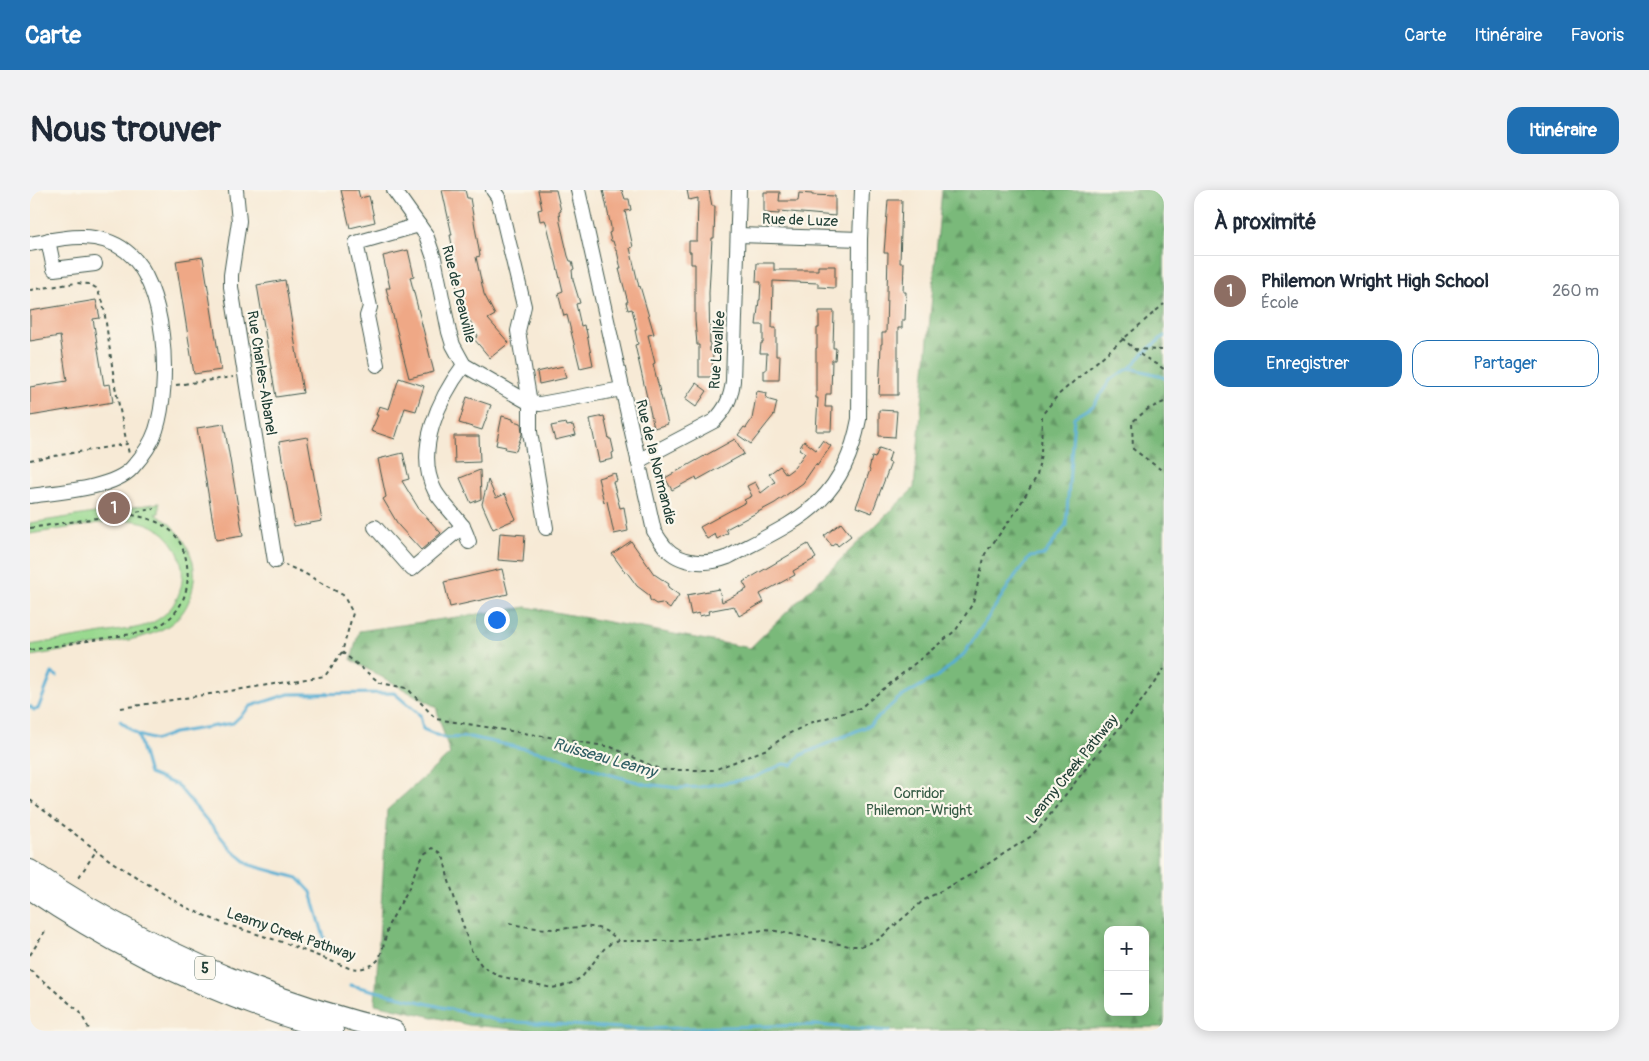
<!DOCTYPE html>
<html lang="fr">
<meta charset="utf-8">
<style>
body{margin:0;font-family:Pangolin,sans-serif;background:#f2f2f3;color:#1f2937}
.controls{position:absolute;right:15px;bottom:15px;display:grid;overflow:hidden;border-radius:10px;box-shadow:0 2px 12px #0003}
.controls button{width:45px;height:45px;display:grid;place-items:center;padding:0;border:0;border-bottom:1px solid #e0e1e3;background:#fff;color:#1f2937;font:25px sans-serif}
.you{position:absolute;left:466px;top:429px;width:18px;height:18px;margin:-12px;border:4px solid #fff;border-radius:50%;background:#1a73e8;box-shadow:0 0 0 8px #1a73e833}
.badge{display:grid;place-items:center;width:32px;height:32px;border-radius:50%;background:#1f6fb2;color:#fff;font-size:16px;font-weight:700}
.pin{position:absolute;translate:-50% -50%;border:2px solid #fff;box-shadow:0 1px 5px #0006}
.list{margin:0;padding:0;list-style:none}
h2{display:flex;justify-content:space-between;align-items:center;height:65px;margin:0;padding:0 20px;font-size:21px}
h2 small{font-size:16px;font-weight:400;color:#747a83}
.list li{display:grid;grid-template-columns:32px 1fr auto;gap:15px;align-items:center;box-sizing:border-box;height:70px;padding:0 20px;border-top:1px solid #e0e1e3}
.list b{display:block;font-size:19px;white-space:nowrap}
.list p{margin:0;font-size:16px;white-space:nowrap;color:#747a83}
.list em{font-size:16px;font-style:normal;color:#747a83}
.actions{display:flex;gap:10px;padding:15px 20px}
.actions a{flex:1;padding:11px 0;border:1px solid #1f6fb2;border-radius:15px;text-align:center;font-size:18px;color:#1f6fb2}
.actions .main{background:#1f6fb2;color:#fff}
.map{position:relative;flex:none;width:1134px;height:841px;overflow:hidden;border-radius:15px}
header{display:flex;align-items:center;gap:30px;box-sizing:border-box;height:70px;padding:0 25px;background:#1f6fb2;color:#fff}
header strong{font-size:24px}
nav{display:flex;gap:28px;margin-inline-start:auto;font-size:18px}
.intro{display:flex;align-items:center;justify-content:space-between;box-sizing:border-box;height:120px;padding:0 30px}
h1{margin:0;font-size:35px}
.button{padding:12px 22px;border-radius:15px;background:#1f6fb2;color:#fff;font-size:18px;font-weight:700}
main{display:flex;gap:30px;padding:0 30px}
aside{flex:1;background:#fff;border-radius:15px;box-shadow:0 2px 12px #0003}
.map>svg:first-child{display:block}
.green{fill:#99d98f;stroke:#5c8b62}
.forest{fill:url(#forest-firs);stroke:#4c7b57;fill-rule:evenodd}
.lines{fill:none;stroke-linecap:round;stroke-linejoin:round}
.stream{stroke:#56aed3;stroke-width:3}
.building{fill:#efa886}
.minor-casing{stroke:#3f574c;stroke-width:16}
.highway-casing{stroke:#3f574c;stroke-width:22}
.path{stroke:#3f574c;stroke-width:2;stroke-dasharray:4 4;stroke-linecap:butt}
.minor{stroke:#fff;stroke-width:14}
.highway{stroke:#fff;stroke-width:20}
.labels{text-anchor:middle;stroke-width:4.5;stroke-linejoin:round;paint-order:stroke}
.shield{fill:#fbf7ec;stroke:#61756b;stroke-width:1}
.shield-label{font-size:14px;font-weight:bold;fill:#1f3d34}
.street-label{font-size:15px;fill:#1f3d34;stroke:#fbf7ec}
.park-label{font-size:15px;fill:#375c46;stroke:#fbf7ec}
.water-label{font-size:16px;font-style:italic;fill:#305f64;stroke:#fbf7ec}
</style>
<header>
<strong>Carte</strong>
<nav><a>Carte</a><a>Itinéraire</a><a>Favoris</a></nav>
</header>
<div class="intro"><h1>Nous trouver</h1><a class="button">Itinéraire</a></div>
<main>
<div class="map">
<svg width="1134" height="841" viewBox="0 0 1134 841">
<defs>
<pattern id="forest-firs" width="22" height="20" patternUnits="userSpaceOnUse" patternTransform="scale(1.25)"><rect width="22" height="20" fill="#7ab97a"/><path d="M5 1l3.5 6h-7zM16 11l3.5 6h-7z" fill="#639865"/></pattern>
</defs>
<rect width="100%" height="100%" fill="#fbf7ec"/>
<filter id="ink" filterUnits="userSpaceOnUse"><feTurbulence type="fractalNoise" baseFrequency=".02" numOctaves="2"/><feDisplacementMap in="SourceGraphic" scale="10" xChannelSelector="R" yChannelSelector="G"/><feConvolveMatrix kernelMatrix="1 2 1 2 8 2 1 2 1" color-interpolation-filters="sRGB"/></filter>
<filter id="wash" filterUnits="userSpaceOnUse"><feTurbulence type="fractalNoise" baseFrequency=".0096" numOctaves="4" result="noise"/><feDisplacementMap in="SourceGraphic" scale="20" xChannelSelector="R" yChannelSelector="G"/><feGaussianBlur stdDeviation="1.12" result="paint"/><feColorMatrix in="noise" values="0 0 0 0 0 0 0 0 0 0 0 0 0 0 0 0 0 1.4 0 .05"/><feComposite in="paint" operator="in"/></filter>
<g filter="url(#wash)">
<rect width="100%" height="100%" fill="#f7ead6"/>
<path class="green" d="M129 313V323L125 324C130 327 136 330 141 335 155 348 166 369 164 389 159 444 112 448 68 455 45 459 23 462 0 466V455C26 451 53 446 79 442 96 439 113 439 127 430 160 410 161 362 129 340 115 330 98 329 82 331L0 344V333Z"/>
<path class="forest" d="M912 0H1134V837L849 841H508L439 835 345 814 357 620 420 564 406 517 321 470 329 441 497 417 720 458 884 298ZM1078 740H1115V822H1078Z"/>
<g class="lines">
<g class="stream">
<polyline points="1100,178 1114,163 1134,146"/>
<polyline points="0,516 4,520 8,519 22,483 27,486"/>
<polyline points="90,531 108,545 125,550 144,543 203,533 221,516 259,504 364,503 390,525 393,539 414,548 440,547 524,565 578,584 615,594 649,598 670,597 723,588 753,574 762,575 771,565 840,535 868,509 911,484 934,464 985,386 1000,367 1014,365 1036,335 1044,227 1063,216 1081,189 1100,178 1128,185 1134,188"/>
<polyline points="108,545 119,584 147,595 201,659 220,675 268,688 281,702 295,751"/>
<polyline points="320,795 470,831 608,839 785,835 859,841"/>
</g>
</g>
<g id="blocks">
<g class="building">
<polygon points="311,0 328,0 330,8 339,6 345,32 320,38"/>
<polygon points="412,0 435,0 437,8 440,8 450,66 446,67 454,104 465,125 458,129 479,153 460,168 444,149 448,146 430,112 422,75 426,74 420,45 422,45"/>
<polygon points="508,0 526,0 531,21 529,22 530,32 538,66 540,71 542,71 544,79 542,80 543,90 550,113 546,114 551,136 554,135 555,140 556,139 563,175 550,178 537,125 534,126 528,103 533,101 517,35 515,30 510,31 508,20 512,19"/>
<polygon points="573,0 592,0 595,9 599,9 601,20 595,21 603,57 600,58 609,97 610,96 624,144 618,145 625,173 623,174 638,234 624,238 605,155 608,154 605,140 607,140 602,119 598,120 596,112 598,112 589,79 591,79 587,61 586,61 583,51 581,51 579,43 581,42 581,37"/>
<polygon points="657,0 679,0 682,16 685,16 684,48 682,48 679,103 680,161 683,161 682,187 669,187 669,155 667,155 665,130 665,74 661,74 661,62 659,62 659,51 667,51 668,8 659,10"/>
<polygon points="734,2 750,2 749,11 768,11 769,3 782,4 782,5 805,6 805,26 749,21 749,24 734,23"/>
<polygon points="858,10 872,10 870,73 874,73 873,102 876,102 875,130 872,130 872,138 868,138 868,205 849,205 851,154 852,154 852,143 856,143 858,63 854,63"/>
<polygon points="378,60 384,86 380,87 404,182 379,188 356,98 360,98 353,66"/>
<polygon points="173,67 191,180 164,184 146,71"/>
<polygon points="727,73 744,73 744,80 788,80 788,76 805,76 805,98 788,97 788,93 743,91 742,138 746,138 746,166 750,166 749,190 734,190 734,180 736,180 737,163 730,163 731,153 733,153 733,135 726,135 729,110 730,110 731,92 726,92"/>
<polygon points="255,90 273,203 246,207 227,95"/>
<polygon points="66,110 70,128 63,129 74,195 80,194 83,212 0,226 0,197 37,191 30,146 0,151 0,121"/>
<polygon points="789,121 804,121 803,158 806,158 805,170 802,170 801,204 796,204 795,217 802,217 801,241 786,241 788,208 786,208 786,158 787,158 787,138 789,138"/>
<polygon points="533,176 536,188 509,194 507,182"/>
<polygon points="369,188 394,196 386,221 375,218 365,249 341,241 348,225 346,225 349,216 359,219"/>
<polygon points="666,193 677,201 666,217 655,209"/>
<polygon points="727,201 737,203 736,209 747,212 744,225 721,254 708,245 714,237 716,238 722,229"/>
<polygon points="437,207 461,215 452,240 429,233"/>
<polygon points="849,220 867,221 865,247 849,246"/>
<polygon points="472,226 483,229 483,231 491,233 492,244 486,261 475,259 476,257 466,255"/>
<polygon points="574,226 579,249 581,249 584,262 582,263 583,269 569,272 560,229"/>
<polygon points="536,233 537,236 543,235 546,245 525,250 521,236"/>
<polygon points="194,234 213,346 186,350 167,238"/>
<polygon points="424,246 449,246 450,272 425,273"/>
<polygon points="277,247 292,331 264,336 249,252"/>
<polygon points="705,249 714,264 667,290 666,287 642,300 635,288"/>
<polygon points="793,250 801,256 787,276 786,274 773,293 745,313 696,339 698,343 687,349 685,344 677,349 670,337 716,312 714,310 722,306 717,296 725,292 731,303 745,292 739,284 750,276 756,284 764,278 775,263 769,259 774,251 786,260"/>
<polygon points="849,258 861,262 858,272 861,273 842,323 826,317 840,280 839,279 842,267 845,268"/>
<polygon points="373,263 379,289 372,291 389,319 411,343 391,360 369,336 353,309 356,307 348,269"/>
<polygon points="450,280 451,309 441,313 430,288"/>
<polygon points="585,283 587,291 583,292 590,318 594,317 598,341 584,344 577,311 574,312 568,288"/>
<polygon points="458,290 466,308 475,304 486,329 463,339 452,314"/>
<polygon points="811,333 821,346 808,356 806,353 802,356 794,346"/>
<polygon points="470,343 495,345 493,372 468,370"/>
<polygon points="601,351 624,384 639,394 638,397 649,405 640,419 632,413 626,414 620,410 619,405 607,396 596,381 595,382 582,364"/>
<polygon points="778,354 786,368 763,381 765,385 730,404 734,412 709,426 704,416 678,421 679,424 669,426 669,423 661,425 657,405 689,399 692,412 717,399 713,392"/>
<polygon points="472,379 478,404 420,417 414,392"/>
</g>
</g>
</g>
<g filter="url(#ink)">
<use href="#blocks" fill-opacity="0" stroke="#3f574c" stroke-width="1"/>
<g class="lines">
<defs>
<g id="minor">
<polyline points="206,0 209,31 201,85 201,97 245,371"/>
<polyline points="364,0 396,45 404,68 419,142 423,155 434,175 491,208 500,213 510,214 592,199"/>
<polyline points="463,0 468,7 494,116 488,141 500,213 500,242 516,338"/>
<path d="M548 0 624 341C627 346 631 352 635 357 651 375 677 375 698 367 768 330 813 315 829 229L830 49 832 0"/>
<polyline points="708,45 830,49"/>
<polyline points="18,50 24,79 65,74"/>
<path d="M0 54C32 48 67 39 96 61 137 92 141 194 126 240 121 255 112 267 102 278 83 299 27 302 0 306"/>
<polyline points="347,175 337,126 340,117 326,53 389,35"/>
<path d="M434 175C409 208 384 261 405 301 412 313 423 323 431 334 435 339 437 346 439 352"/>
<path d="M608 271 684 231C696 219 701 208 703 191L709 0"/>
<polyline points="345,337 382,379 433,336"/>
</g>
<g id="highway">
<path d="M0 680C111 755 234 810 364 841"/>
<path d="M0 699C93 762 195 810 303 841"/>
</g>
</defs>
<use href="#minor" class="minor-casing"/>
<use href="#highway" class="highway-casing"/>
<g class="path">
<polyline points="0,100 46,93 59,94 66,98 73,112 85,196 99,264"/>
<polyline points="1092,148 1111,165 1134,179"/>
<polyline points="1104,159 1134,160"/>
<polyline points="146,195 203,187"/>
<polyline points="1134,212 1118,219 1102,232 1103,259 1134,282"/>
<polyline points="0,270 97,254"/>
<polyline points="99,323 124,319"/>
<polyline points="0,338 94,324"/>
<path d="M0 460 114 442C120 439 127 437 132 434 155 419 161 395 156 369 154 361 150 351 144 344 132 331 112 326 95 324"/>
<polyline points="312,462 350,493 377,498 406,529 581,557 631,580 684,580 737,559 758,544 783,532 830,518 926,440 943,413 955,364 985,323 1007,286 1011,264 1012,225 1028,205 1134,114"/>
<polyline points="91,518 295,486 312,462 323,423 313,405 272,382 255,375"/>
<polyline points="0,610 82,672 155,717 192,733 252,752 319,778 329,779 337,777 344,774 349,769 352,761 359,734 378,700 385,682 394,664 403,658 410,662 414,669 418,688 441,760 452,776 469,786 522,798 532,796 542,793 552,787 574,759 581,753 589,751 650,751 734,740 746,741 819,756 831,756 848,750 894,710 942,684 1000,647 1012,635 1064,568 1107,517 1134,479"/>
<polyline points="49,687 66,661"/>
<path d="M479 733C494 737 510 739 526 739 552 738 567 730 589 751"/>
<polyline points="0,765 17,738"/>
<polyline points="0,780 50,822 60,841"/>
</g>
<use href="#minor" class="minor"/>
<use href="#highway" class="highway"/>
</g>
</g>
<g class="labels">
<rect class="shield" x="165" y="766.5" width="20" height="23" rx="4"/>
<g class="shield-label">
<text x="175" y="783">5</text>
</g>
<g class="street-label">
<text transform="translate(770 30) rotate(2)" y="5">Rue de Luze</text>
<text transform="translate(429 104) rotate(76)" y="5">Rue de Deauville</text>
<text transform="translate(687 160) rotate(-86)" y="5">Rue Lavallée</text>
<text transform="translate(232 183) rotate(81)" y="5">Rue Charles-Albanel</text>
<text transform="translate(626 272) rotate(76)" y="5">Rue de la Normandie</text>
<text transform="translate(1042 579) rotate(-51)" y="5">Leamy Creek Pathway</text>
<text transform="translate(261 744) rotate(19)" y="5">Leamy Creek Pathway</text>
</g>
<g class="park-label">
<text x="889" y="608">Corridor<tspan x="889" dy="17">Philemon-Wright</tspan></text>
</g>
<g class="water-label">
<text transform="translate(575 567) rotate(16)" y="6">Ruisseau Leamy</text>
</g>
</g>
</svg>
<div class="controls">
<button>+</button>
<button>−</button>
</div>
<div class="you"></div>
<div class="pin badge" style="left:84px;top:318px;background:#8d6e63">1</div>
</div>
<aside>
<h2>À proximité<small></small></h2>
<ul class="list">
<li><span class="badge" style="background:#8d6e63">1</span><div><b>Philemon Wright High School</b><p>École</p></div><em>260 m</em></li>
</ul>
<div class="actions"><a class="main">Enregistrer</a><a>Partager</a></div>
</aside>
</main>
